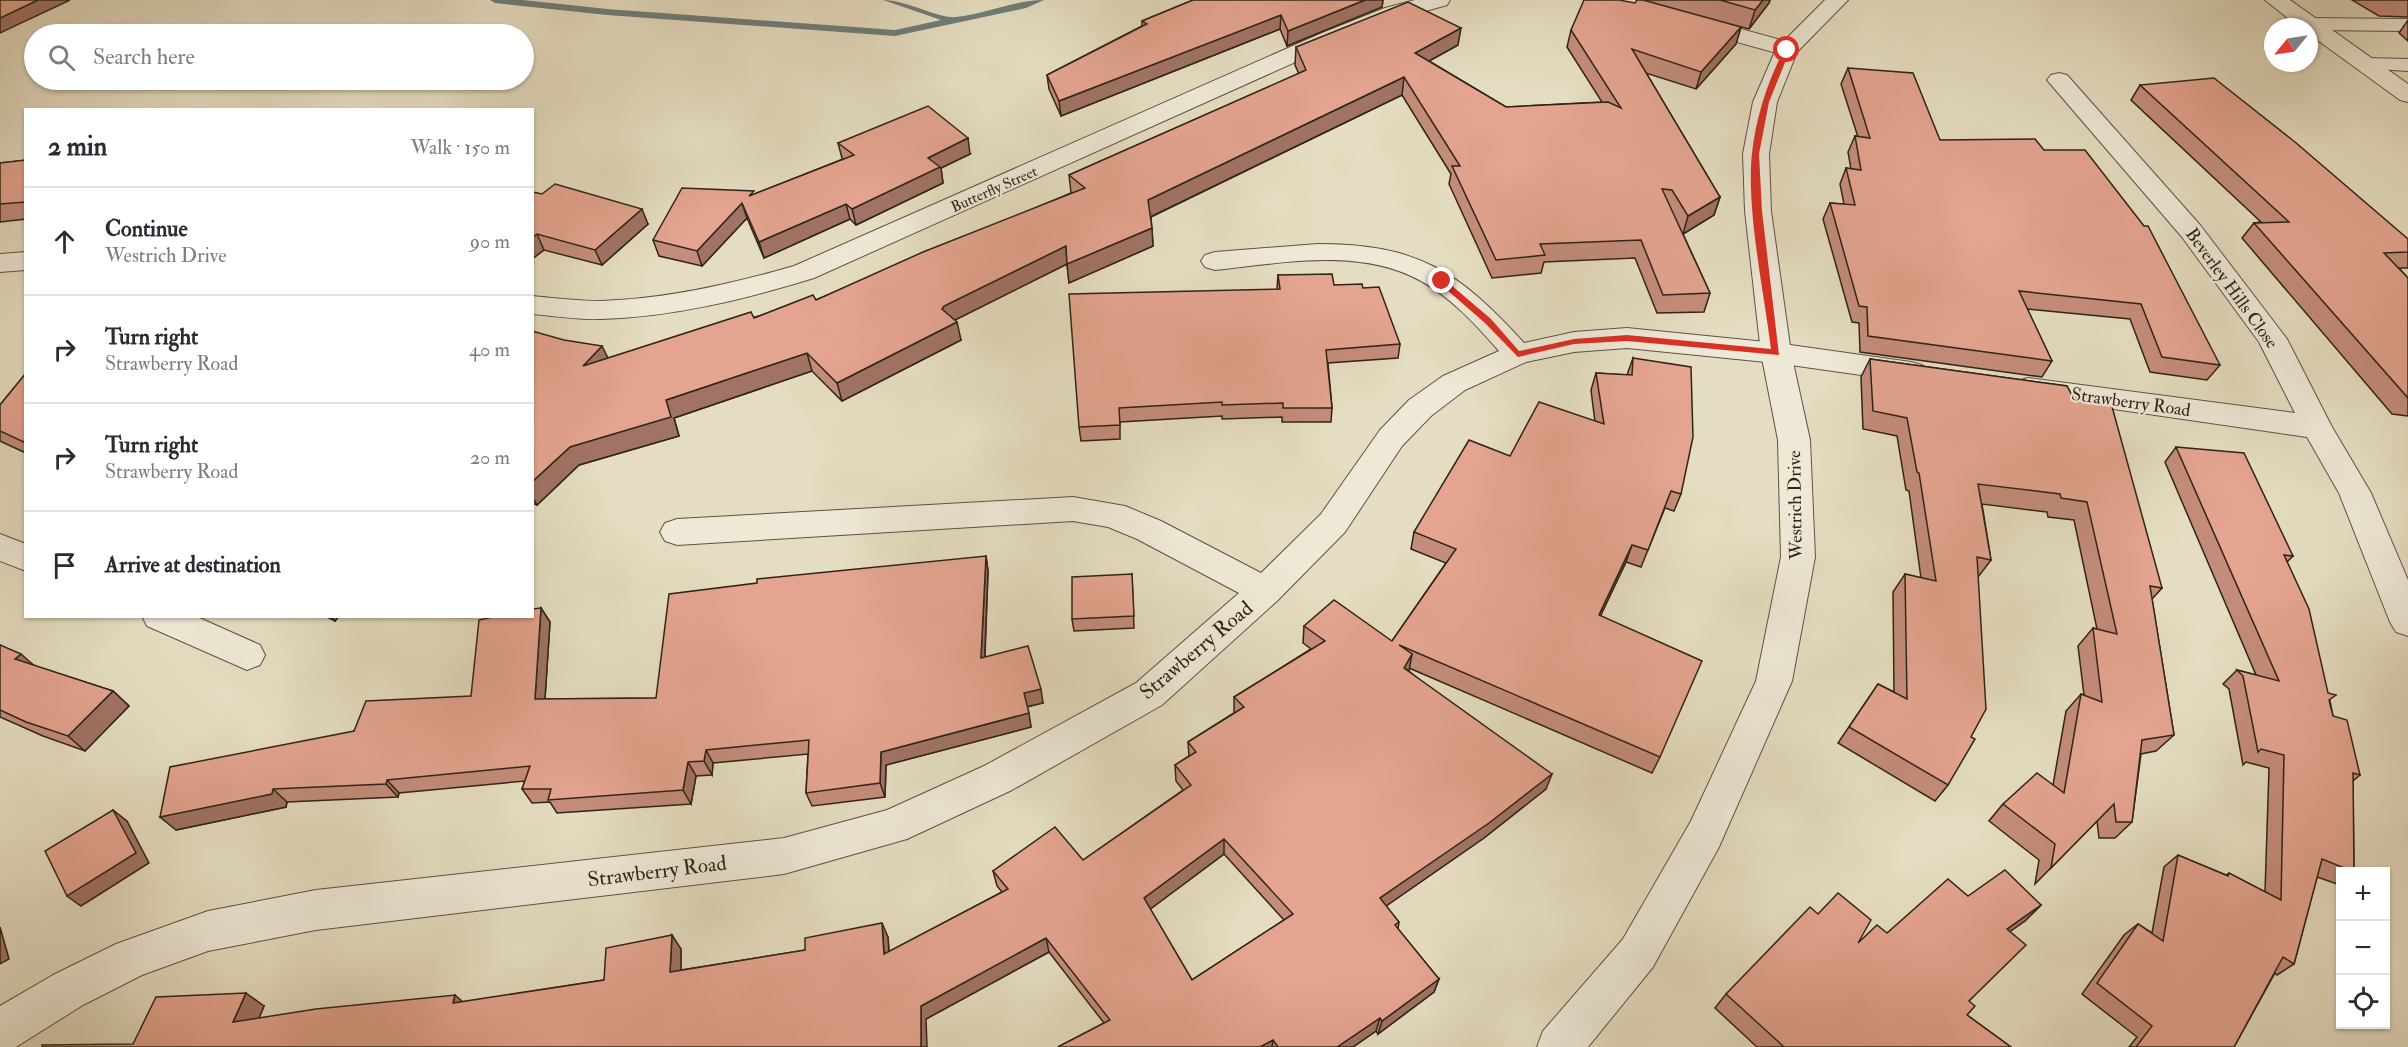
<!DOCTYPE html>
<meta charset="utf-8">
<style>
body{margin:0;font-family:"IM FELL Double Pica",serif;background:#f7f7f7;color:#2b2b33}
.controls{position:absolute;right:18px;bottom:18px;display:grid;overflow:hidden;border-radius:0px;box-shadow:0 2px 4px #0004}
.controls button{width:54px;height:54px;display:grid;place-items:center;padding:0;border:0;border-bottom:2px solid #e1e1e2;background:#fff;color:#2b2b33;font:30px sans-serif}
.compass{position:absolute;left:2264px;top:18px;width:54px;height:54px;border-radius:50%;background:#fff;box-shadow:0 2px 4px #0004;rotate:240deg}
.stop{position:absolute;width:18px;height:18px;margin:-14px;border:4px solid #d93025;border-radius:50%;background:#fff}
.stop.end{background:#d93025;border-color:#fff;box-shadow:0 2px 6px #0008}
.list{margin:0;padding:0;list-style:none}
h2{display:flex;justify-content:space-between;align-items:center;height:78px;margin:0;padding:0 24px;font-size:26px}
h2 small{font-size:20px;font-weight:400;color:#7c7c81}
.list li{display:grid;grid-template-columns:39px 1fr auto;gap:18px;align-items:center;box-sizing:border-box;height:108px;padding:0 24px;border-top:2px solid #e1e1e2}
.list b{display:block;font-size:22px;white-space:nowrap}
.list p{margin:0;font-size:20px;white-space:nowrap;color:#7c7c81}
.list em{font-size:20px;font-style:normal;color:#7c7c81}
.icon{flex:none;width:33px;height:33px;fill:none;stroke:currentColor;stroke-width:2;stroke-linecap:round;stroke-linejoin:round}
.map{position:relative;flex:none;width:2408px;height:1047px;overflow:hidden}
.search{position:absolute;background:#fff;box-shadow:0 2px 4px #0004;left:24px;top:24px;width:510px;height:66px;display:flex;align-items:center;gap:15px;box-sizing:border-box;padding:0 21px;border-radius:33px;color:#7c7c81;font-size:22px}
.panel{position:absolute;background:#fff;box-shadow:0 2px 4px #0004;left:24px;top:108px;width:510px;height:510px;border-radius:0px}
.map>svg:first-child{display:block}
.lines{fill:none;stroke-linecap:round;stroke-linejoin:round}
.stream{fill:#6e7e79;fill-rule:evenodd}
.service-casing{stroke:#5d5243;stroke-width:2}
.minor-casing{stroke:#5d5243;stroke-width:2}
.tertiary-casing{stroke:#5d5243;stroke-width:2}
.service{fill:#eee9d7;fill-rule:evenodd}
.minor{fill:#eee9d7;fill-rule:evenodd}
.tertiary{fill:#eee9d7;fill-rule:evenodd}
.wall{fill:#c48d7b;stroke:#302319;stroke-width:1.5;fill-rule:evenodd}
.shaded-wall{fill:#a07364;stroke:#302319;stroke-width:1.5}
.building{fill:#e4a48f;stroke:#302319;stroke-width:1.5;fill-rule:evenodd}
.route{fill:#d93025}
.labels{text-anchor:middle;stroke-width:4.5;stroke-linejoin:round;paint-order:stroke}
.far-street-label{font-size:15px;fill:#302319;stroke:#eee9d7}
.street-label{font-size:18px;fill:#302319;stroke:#eee9d7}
.near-street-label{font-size:21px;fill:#302319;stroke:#eee9d7}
</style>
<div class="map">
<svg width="2408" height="1047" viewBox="0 0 2408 1047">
<rect width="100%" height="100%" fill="#e5ddc1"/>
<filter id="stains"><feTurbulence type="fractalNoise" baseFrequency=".00333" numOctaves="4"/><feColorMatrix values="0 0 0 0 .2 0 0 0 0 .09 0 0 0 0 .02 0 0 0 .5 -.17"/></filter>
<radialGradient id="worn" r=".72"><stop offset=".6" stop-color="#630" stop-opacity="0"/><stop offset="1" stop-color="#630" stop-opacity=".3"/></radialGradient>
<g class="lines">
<path class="stream" d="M490 0H523L607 9 895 30 941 20 883 0C907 0 939 19 956 17 986 14 1014 0 1044 0L1026 8 895 36 607 15 495 3Z"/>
<defs>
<g id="service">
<polygon points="2311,18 2408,19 2408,31 2311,30 2309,27 2303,27 2301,24 2304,20"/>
<polygon points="2367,58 2408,59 2408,71 2360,68 2356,64 2360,60"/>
</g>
<g id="minor">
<path d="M1415 0H1450L1447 5 1401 18 1338 43 814 278C745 299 674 317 601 319 579 320 555 316 532 314V296C555 298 578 301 601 301 667 299 732 284 794 266L1322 33 1385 8Z"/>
<polygon points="1601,0 1636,0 1795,44 1798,49 1795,54 1787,56 1604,5"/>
<polygon points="2265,0 2290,0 2408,84 2408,102 2400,100 2309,34 2309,27 2299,27"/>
<polygon points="2059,73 2067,75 2200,225 2287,339 2332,427 2371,493 2408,580 2408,636 2396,632 2390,622 2339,493 2307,437 2017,395 2013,388 2017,381 2028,378 2295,413 2259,342 2182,237 2047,80 2051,75"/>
<path d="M1318 244C1417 244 1459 271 1524 343L1574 332 1627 328 1776 343 1911 362 1922 365 1926 372 1922 379 1911 382 1776 363 1627 348 1574 352 1526 362 1465 390 1431 416 1402 446 1345 532 1277 601 1162 705 1012 790 907 839 784 874 316 930 208 951 142 975 83 1005 16 1047H0V1006L53 975 116 944 208 911 316 890 784 838 887 810 984 766 1136 683 1239 593 1137 539 1108 527 1073 521 677 545 665 541 660 532 665 523 677 519 1073 497 1125 506 1161 521 1261 573 1321 514 1380 430 1409 400 1443 376 1499 351C1476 325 1452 298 1421 281 1360 247 1282 263 1215 270L1205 267 1201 261 1205 255 1215 252Z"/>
<polygon points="26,252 26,270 0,272 0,254"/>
<polygon points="0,534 26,544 26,571 0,561"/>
<polygon points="142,616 195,616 260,645 265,655 260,665 247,670 147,626"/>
</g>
<polygon id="tertiary" points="1825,0 1848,0 1797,52 1777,102 1769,154 1771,211 1791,353 1810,440 1815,557 1792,681 1719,847 1653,967 1588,1047 1537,1047 1543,1031 1623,939 1691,821 1756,681 1781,557 1778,440 1761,353 1745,211 1743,154 1753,102 1776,49"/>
</defs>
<use href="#service" class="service-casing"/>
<use href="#minor" class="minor-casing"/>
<use href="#tertiary" class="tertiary-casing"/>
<use href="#service" class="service"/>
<use href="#minor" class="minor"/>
<use href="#tertiary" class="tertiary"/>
</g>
<g class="wall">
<polygon points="1193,0 1383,0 1382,7 1287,46 1280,29 1061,116 1049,89 1047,75 1142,26 1142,21"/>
<polygon points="1647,0 1770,0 1769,3 1749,29 1741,27 1736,44 1696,89 1646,73 1720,197 1714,215 1683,234 1710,293 1704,312 1657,313 1635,258 1544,262 1541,273 1492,278 1449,184 1451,174 1402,95 1151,217 1153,246 1069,283 1067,264 955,320 961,340 842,401 812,371 674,418 679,436 579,465 537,505 532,503 532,331 608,358 816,300 1071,193 1069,175 1299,74 1295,65 1296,47 1458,45 1429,61 1506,107 1602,102 1567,47 1571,30 1635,3"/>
<polygon points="2352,0 2408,0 2408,17 2379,16"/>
<polygon points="2408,20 2408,41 2399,33"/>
<polygon points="1848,68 1940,140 2044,150 2220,365 2207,380 2150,372 2130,319 2027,309 2052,361 2042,377 1860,352 1859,323 1852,322 1823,219 1830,203 1844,204 1840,184 1846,168 1851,169 1848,152 1855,136 1858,137 1841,84"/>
<polygon points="2140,85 2408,239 2408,268 2399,268 2408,278 2408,416 2392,414 2242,238 2254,223 2261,222 2131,100"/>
<polygon points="838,143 970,154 941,168 943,183 856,225 850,219 764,258 747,218 702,266 659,256 653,240 755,194 843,159 842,158"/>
<polygon points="26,160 26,219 0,222 0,163"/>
<polygon points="532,192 648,224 602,265 544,250 532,259"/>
<polygon points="1278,275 1334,285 1363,288 1400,344 1398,358 1328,363 1332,408 1331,422 1282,422 1282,417 1222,419 1222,416 1120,422 1120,439 1081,441 1079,427 1277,289"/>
<path d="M1633 358 1681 494 1674 511 1665 508 1641 567 1626 562 1600 616 1660 757 1652 773 1409 668V671L1546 789 1484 838 1386 906 1399 922 1398 929 1439 979 1434 992 1378 1034 1376 1031 1353 1047H1058L1104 1023 1049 952 926 1019 133 1044 264 1006 259 1018 463 1002 604 980 681 949V970L888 937 889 952 1002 892 997 886 993 871 1083 860 1183 790 1176 781 1175 765 1189 756 1188 742 1234 713V697L1311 649 1303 643 1304 626 1392 641 1446 563 1411 549 1414 532 1510 456 1595 422 1591 390 1596 373 1627 375ZM1224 854 1284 920 1192 980 1150 909Z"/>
<polygon points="1870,359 2067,386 2162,588 2152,599 2174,735 2156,751 2141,754 2132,822 2115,838 2099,838 2097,821 2035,884 2039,860 1989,821 2003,804 2053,785 2066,711 2081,694 2084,695 2078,646 2093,628 2097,629 2074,520 2048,517 2047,512 1982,504 1991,560 1978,577 1971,737 1948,785 1935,801 1838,743 1878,684 1894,692 1893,592 1905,574 1921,578 1909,491 1906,490 1897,436 1863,429 1861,377"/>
<polygon points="26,373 26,453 2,442 0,441 0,405"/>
<polygon points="2176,447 2293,556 2287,562 2330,701 2333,716 2360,775 2353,781 2354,872 2340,872 2340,882 2337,884 2317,877 2294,964 2277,975 2275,973 2234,1047 2129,1047 2137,1037 2082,994 2124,935 2138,924 2152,933 2164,867 2178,855 2226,875 2229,873 2265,892 2269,768 2246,762 2243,765 2229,689 2223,684 2237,670 2256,675 2165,462"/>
<polygon points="986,556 988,571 985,657 1043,703 1027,707 1031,727 886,765 885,797 812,806 806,793 808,754 713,763 712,775 696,776 691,804 557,813 550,802 532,803 522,789 525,781 399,793 398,797 287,802 286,807 176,830 354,731 471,696 541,608 550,622 545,699 656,698"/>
<polygon points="1132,574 1134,628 1074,631 1072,619"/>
<polygon points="325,616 339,616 335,621"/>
<polygon points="0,645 35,666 113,691 129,706 85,751 43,736 0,717"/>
<polygon points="1968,896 2041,905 2025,921 2010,931 1969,1001 1967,1015 2011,1047 1757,1047 1715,1008 1726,994 1818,914 1858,943 1887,933"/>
</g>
<g class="shaded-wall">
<polygon points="38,0 70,0 0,33 0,18"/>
<polygon points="1365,0 1383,0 1382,7 1287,46 1288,31"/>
<polygon points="1763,0 1770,0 1769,3 1749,29 1755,10"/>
<polygon points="1281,15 1280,29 1061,116 1059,101"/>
<polygon points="1741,27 1736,44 1696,89 1701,72"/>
<polygon points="1461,28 1458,45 1413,70 1415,53"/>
<polygon points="1404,77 1402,95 1148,218 1148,200"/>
<polygon points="968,138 970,154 941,168 943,183 856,225 852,209 928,158"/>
<polygon points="1720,197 1714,215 1683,234 1688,216"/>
<polygon points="742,203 747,218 702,266 697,251"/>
<polygon points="846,204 850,219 764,258 759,242"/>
<polygon points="642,209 648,224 602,265 595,250"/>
<polygon points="1152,228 1153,246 1069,283 1067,264"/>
<polygon points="537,234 544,250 532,259 532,238"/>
<polygon points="1066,246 1067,264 947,324 942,309 944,306"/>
<polygon points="957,322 961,340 842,401 837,383"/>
<polygon points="602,346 611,364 583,366"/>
<polygon points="807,353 812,371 674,418 679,436 579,465 537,505 532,497 532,482 570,447 666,400"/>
<polygon points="1632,545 1626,562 1593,632 1599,615"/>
<polygon points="986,556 988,571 984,672 981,658"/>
<polygon points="541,608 550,622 544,713 535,699"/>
<polygon points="331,616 339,616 335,621"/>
<polygon points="21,654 38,669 15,659"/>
<polygon points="1412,654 1409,671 1404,668"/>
<polygon points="1041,689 1043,703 1026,707 1024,693"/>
<polygon points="113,691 129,706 85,751 68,736"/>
<polygon points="1029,713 1031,727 886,765 885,797 880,783 881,752"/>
<polygon points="706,750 713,763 712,775 704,761"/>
<polygon points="688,762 696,776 691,804 683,790"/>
<polygon points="1552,774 1546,789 1484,838 1376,913 1380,898"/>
<polygon points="387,780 399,793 398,797 386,784"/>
<polygon points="273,789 287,802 286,807 176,830 160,817"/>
<polygon points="113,810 127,821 149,863 81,906 67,896"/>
<polygon points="1224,839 1224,854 1145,913 1144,898"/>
<polygon points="2041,905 2025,921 1991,945 2007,929"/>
<polygon points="882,923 888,937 890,968 884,954"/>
<polygon points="0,927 9,959 0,964"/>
<polygon points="672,935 681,949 681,986 670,972"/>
<polygon points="1046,938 1049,952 926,1019 927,1047 921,1047 921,1006"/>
<polygon points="1439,979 1434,992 1378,1034 1382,1021"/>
<polygon points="246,993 264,1006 252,1035 233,1022"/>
<polygon points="455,995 470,1008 453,1003"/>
<polygon points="1380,1018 1376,1031 1353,1047 1337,1047"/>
<polygon points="1273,1040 1272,1047 1260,1047"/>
</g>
<g class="building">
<polygon points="0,0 38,0 0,18"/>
<polygon points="1193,0 1365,0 1288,31 1281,15 1059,101 1047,75 1147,24 1142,21"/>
<polygon points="1584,0 1619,0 1635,3 1637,0 1643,0 1741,27 1701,72 1632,49 1720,197 1688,216 1672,190 1662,189 1710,293 1663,295 1641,240 1540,244 1545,255 1496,260 1452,166 1460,166 1404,77 1148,200 1152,228 1067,264 1066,246 944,306 942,309 957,322 837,383 807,353 666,400 671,417 570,447 532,482 532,331 564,340 602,346 583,366 751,312 754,318 813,295 816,300 923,252 1085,188 1069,175 1306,70 1296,47 1408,2 1461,28 1415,53 1506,107 1608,102 1621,108 1571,30"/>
<polygon points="1720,0 1763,0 1755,10"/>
<polygon points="1848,68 1913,73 1940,140 2035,139 2044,150 2085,150 2144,226 2148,226 2220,365 2162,357 2141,304 2019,291 2052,361 1868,336 1867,307 1859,306 1830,203 1855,205 1846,168 1861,170 1855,136 1870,138"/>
<polygon points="2214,78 2295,142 2408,239 2408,252 2384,253 2408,278 2408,398 2254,223 2289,222 2140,85"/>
<polygon points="928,106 968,138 928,158 940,167 852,209 846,204 759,242 742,203 697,251 653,240 682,188 754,191 749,196 854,155 838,143"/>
<polygon points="26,160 26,202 0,204 0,163"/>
<polygon points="555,184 642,209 595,250 537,234 532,238 532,192 542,194"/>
<polygon points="1332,274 1334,285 1362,284 1363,288 1379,287 1400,344 1326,350 1332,408 1283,408 1283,403 1222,405 1222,402 1119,408 1120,425 1079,427 1069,294 1280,289 1278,275"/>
<path d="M1633 358 1691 367 1693 437 1681 494 1671 491 1648 550 1632 545 1599 615 1702 661 1660 757 1399 645 1412 654 1404 668 1552 774 1489 823 1380 898 1399 922 1395 925 1439 979 1382 1021 1380 1018 1337 1047H1278L1273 1040 1260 1047H1058L1110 1020 1046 938 921 1006V1047H42V1045L133 1044 156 997 246 993 233 1022 316 1009 455 995 453 1003 604 980 606 948 672 935 670 972 805 950V938L882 923 884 954 1008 889 993 871 1055 827 1083 860 1191 785 1175 765 1196 752 1188 742 1244 707 1234 697 1325 641 1304 626 1334 600 1392 641 1456 549 1414 532 1469 440 1510 456 1539 402 1604 424 1596 373 1632 375ZM1224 839 1293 914 1192 980 1144 898Z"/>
<polygon points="1870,359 2067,386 2073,397 2111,403 2162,588 2150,586 2174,735 2142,740 2132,822 2116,822 2114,804 2051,868 2055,844 2003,804 2037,773 2064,793 2081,694 2102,702 2093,628 2117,634 2087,502 2061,498 2060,494 1978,484 1991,560 1977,557 1986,709 1971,737 1975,739 1948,785 1849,727 1878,684 1907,699 1905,574 1936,581 1919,473 1917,472 1907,418 1873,411"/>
<polygon points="26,373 26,443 0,431 0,405"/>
<polygon points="2176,447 2244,453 2293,556 2284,555 2309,609 2328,693 2336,695 2329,700 2333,716 2347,720 2360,775 2353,773 2354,872 2322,859 2294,964 2283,957 2234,1047 2136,1047 2152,1026 2097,983 2138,924 2163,941 2178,855 2228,876 2229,873 2281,900 2284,755 2261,749 2258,752 2243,676 2237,670 2279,681"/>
<polygon points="986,556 981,658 1028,646 1041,689 1024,693 1029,713 881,752 880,783 806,793 809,740 706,750 704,761 688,762 683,790 548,800 551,789 522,789 530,766 387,780 386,784 273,789 272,794 160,817 170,767 354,731 366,701 471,696 479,620 497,616 532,616 532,609 541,608 535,699 656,698 669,594 757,583 757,579"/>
<polygon points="1132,574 1134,616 1072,619 1072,577"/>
<polygon points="0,645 21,654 15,659 113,691 68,736 26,722 0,710"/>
<polygon points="113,810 136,853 67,896 45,851"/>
<polygon points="2005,870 2041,905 2007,929 2026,945 1969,1001 1975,1006 1967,1015 2011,1047 1781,1047 1783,1046 1726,994 1810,907 1818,914 1838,893 1871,920 1858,943 1877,925 1887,933 1948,879 1968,896"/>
</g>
<path class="route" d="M1785 48 1790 50 1769 102 1759 154 1762 211 1779 355 1627 341 1574 344 1518 357 1485 323 1439 283V279H1444L1491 319 1519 351 1574 339 1627 335 1771 349C1764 292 1746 209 1752 153 1756 117 1768 80 1785 48Z"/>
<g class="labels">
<g class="far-street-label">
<text transform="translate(994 189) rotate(-24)" y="5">Butterfly Street</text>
</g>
<g class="street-label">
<text transform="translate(2232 288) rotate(54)" y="6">Beverley Hills Close</text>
<text transform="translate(2131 402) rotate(8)" y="6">Strawberry Road</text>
<text transform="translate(1795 505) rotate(-91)" y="6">Westrich Drive</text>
</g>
<g class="near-street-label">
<text transform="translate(1196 650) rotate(-40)" y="7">Strawberry Road</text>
<text transform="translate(657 871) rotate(-7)" y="7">Strawberry Road</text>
</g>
</g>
<rect width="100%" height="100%" filter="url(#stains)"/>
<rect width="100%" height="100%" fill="url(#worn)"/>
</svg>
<div class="controls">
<button>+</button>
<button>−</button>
<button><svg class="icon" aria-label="locate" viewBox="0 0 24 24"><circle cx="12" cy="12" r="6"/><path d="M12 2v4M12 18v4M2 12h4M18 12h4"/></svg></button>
</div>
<svg class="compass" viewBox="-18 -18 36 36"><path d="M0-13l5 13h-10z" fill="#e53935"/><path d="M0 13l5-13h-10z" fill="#7c7c81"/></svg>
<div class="stop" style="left:1787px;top:50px"></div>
<div class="stop end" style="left:1442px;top:281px"></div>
<div class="search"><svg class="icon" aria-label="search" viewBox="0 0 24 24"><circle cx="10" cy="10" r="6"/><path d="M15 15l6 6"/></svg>Search here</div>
<section class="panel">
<h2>2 min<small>Walk · 150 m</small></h2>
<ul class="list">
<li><svg class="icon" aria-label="ahead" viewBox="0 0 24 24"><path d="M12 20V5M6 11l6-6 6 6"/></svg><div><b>Continue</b><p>Westrich Drive</p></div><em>90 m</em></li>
<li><svg class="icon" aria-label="right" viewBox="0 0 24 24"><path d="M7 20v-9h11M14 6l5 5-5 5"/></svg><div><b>Turn right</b><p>Strawberry Road</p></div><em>40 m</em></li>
<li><svg class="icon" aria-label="right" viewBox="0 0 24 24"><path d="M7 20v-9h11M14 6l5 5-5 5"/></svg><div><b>Turn right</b><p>Strawberry Road</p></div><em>20 m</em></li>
<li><svg class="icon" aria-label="arrive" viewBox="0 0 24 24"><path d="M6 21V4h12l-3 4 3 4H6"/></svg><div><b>Arrive at destination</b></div></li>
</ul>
</section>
</div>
